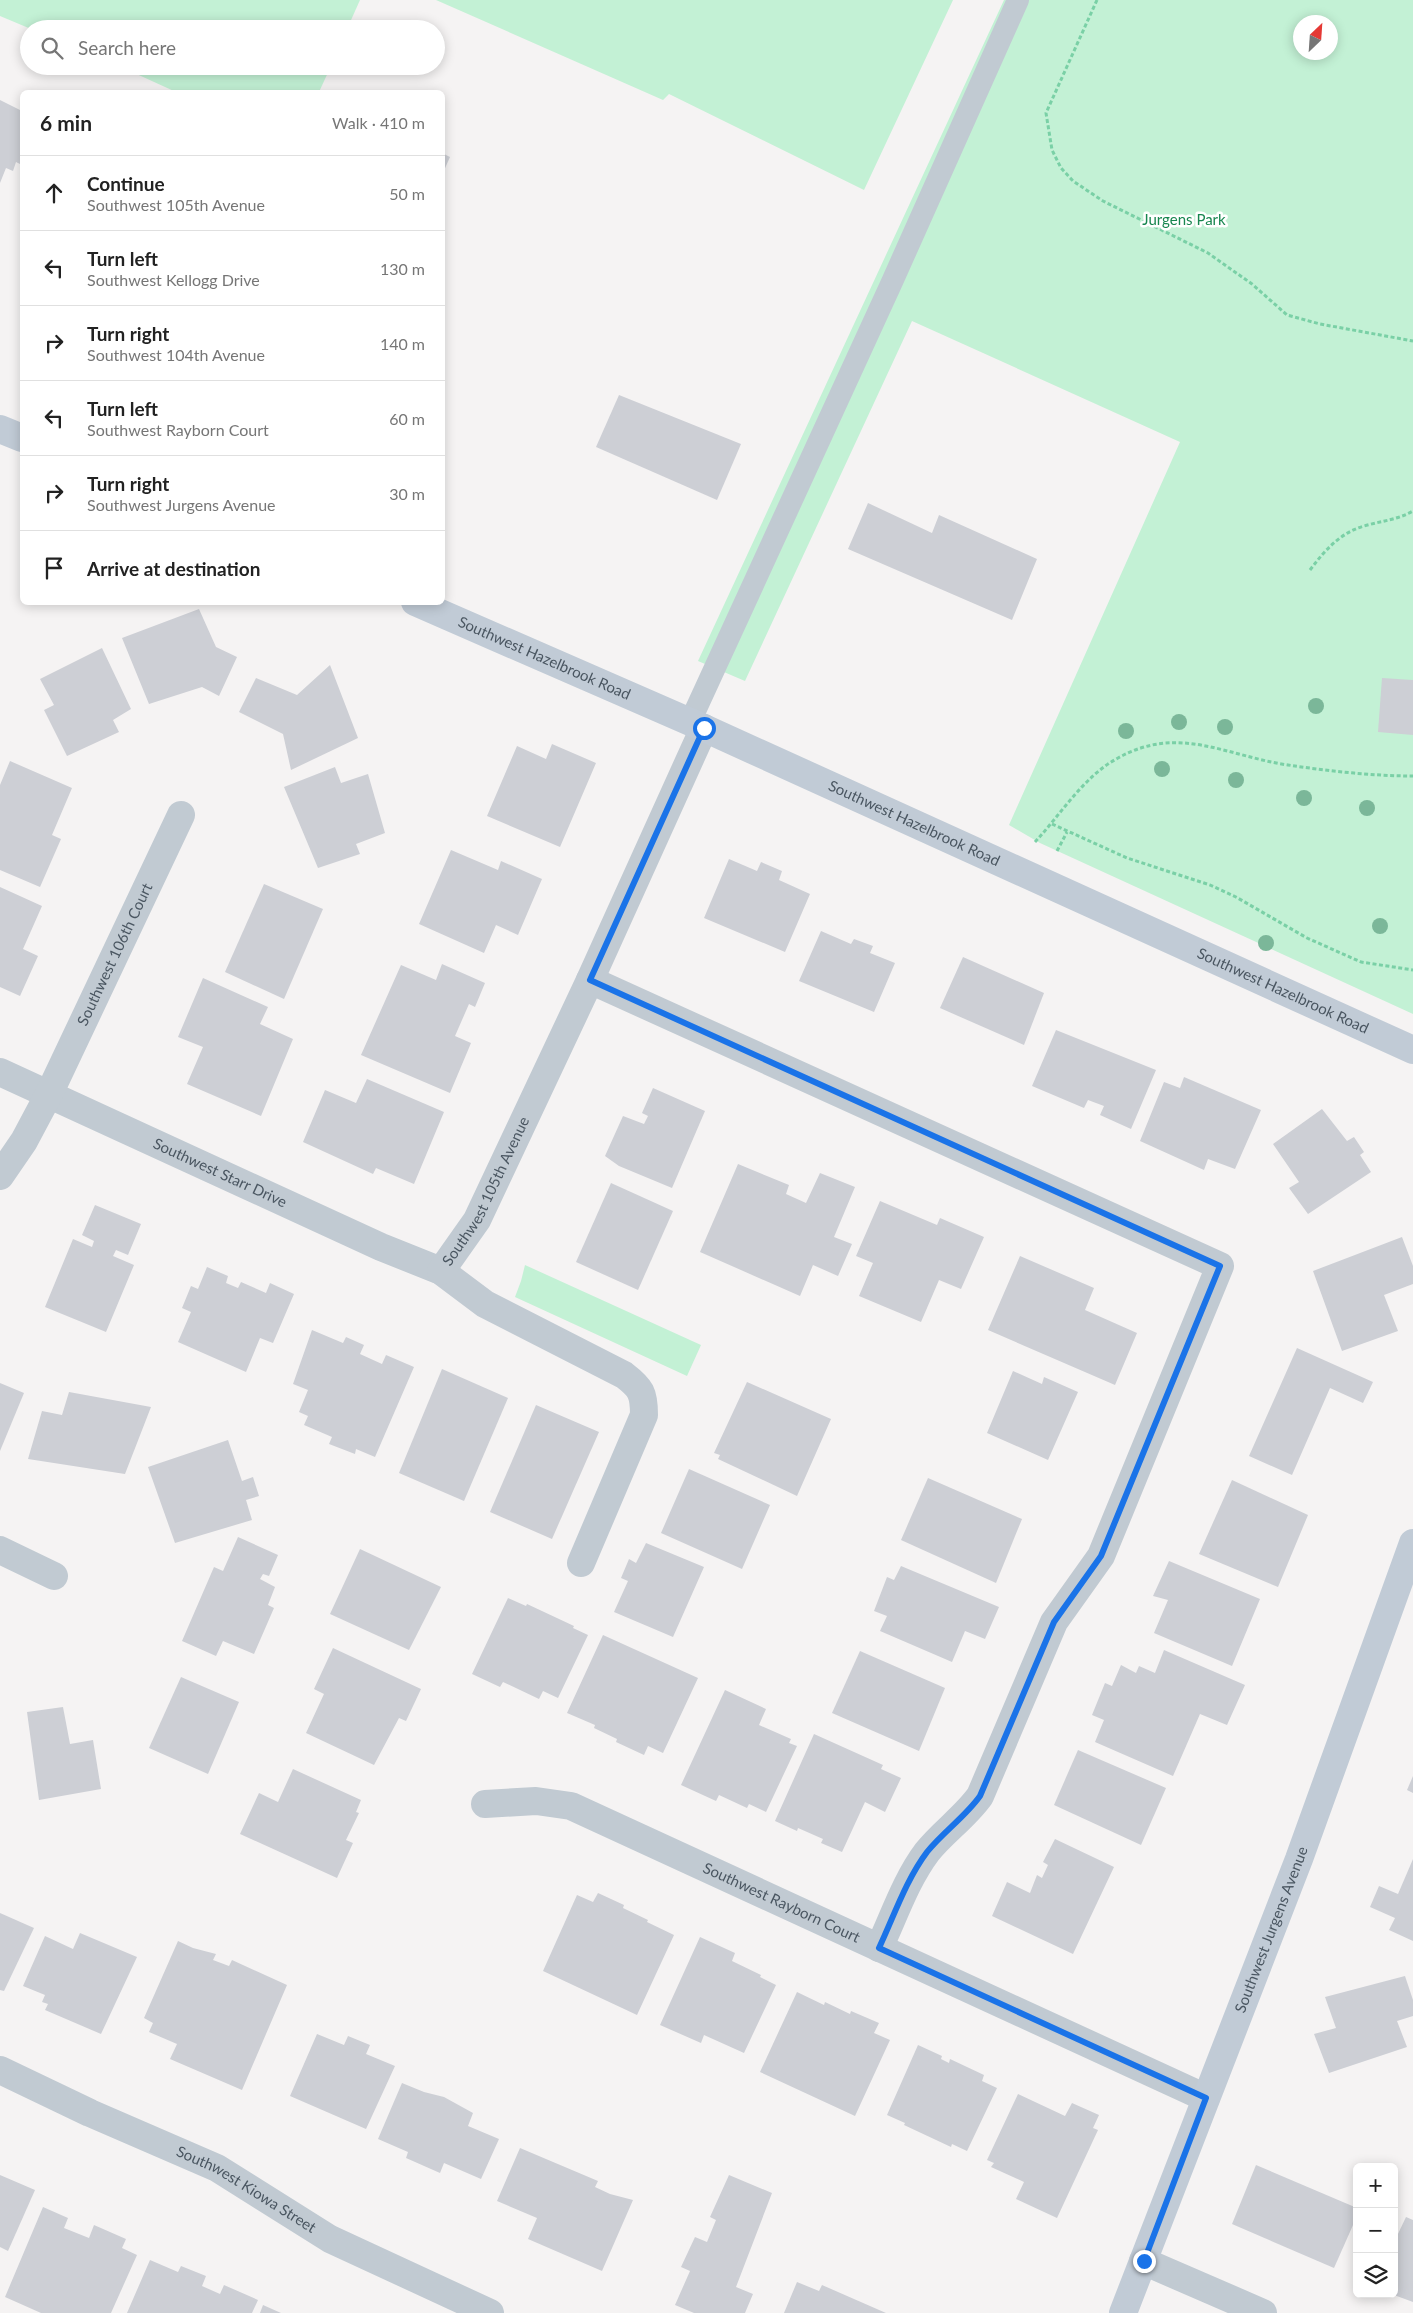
<!DOCTYPE html>
<meta charset="utf-8">
<style>
body{margin:0;font-family:Lato,sans-serif;background:#f2f2f2;color:#222}
.controls{position:absolute;right:15px;bottom:15px;display:grid;overflow:hidden;border-radius:8px;box-shadow:0 2px 12px #0003}
.controls button{width:45px;height:45px;display:grid;place-items:center;padding:0;border:0;border-bottom:1px solid #e0e0e0;background:#fff;color:#222;font:25px sans-serif}
.compass{position:absolute;left:1293px;top:15px;width:45px;height:45px;border-radius:50%;background:#fff;box-shadow:0 2px 12px #0003;rotate:25deg}
.stop{position:absolute;width:15px;height:15px;margin:-11px;border:4px solid #1a73e8;border-radius:50%;background:#fff}
.stop.end{background:#1a73e8;border-color:#fff;box-shadow:0 1px 5px #0008}
.list{margin:0;padding:0;list-style:none}
h2{display:flex;justify-content:space-between;align-items:center;height:65px;margin:0;padding:0 20px;font-size:21px}
h2 small{font-size:16px;font-weight:400;color:#767676}
.list li{display:grid;grid-template-columns:32px 1fr auto;gap:15px;align-items:center;box-sizing:border-box;height:75px;padding:0 20px;border-top:1px solid #e0e0e0}
.list b{display:block;font-size:19px;white-space:nowrap}
.list p{margin:0;font-size:16px;white-space:nowrap;color:#767676}
.list em{font-size:16px;font-style:normal;color:#767676}
.icon{flex:none;width:28px;height:28px;fill:none;stroke:currentColor;stroke-width:2;stroke-linecap:round;stroke-linejoin:round}
.map{position:relative;flex:none;width:1413px;height:2313px;overflow:hidden}
.search{position:absolute;background:#fff;box-shadow:0 2px 12px #0003;left:20px;top:20px;width:425px;height:55px;display:flex;align-items:center;gap:12px;box-sizing:border-box;padding:0 18px;border-radius:28px;color:#767676;font-size:19px}
.panel{position:absolute;background:#fff;box-shadow:0 2px 12px #0003;left:20px;top:90px;width:425px;height:515px;border-radius:8px}
.map>svg:first-child{display:block}
.green{fill:#c3f1d5;fill-rule:evenodd}
.building{fill:#cdcfd5}
.lines{fill:none;stroke-linecap:round;stroke-linejoin:round}
.path{stroke:#7ad0a6;stroke-width:3;stroke-dasharray:4 2.5;stroke-linecap:butt}
.lane{stroke:#c1cad2;stroke-width:22}
.street{stroke:#c1cad2;stroke-width:28}
.secondary{stroke:#c1cbd6;stroke-width:28}
.tree{fill:#7bb799}
.route{stroke:#1a73e8;stroke-width:6}
.labels{text-anchor:middle;stroke-width:5;stroke-linejoin:round;paint-order:stroke}
.park-label{font-size:15px;fill:#17864f;stroke:#fff}
.street-label{font-size:15px;fill:#4a5661;stroke:#fff}
</style>
<div class="map">
<svg width="1413" height="2313" viewBox="0 0 1413 2313">
<rect width="100%" height="100%" fill="#f5f3f3"/>
<g class="green">
<polygon points="0,0 360,0 347,29 31,29 0,16"/>
<polygon points="436,0 953,0 864,190 669,94 663,100"/>
<path d="M1004 0H1413V1014L1040 843 1009 825 1180 442 912 321 745 681 698 661ZM1300 22H1330V52H1300Z"/>
<polygon points="119,66 331,66 319,92 176,92"/>
<polygon points="525,1265 701,1345 687,1376 515,1297 521,1281"/>
</g>
<g class="building">
<polygon points="0,100 22,111 22,165 16,162 13,171 6,168 0,183"/>
<polygon points="442,153 450,157 442,175"/>
<polygon points="619,395 741,444 717,500 596,447"/>
<polygon points="868,503 932,533 939,515 1037,559 1012,620 848,549"/>
<polygon points="199,609 216,647 237,657 219,696 202,687 149,704 122,638"/>
<polygon points="102,648 131,709 113,720 119,732 67,756 44,710 54,705 40,679"/>
<polygon points="330,665 358,738 291,770 283,734 239,712 256,678 297,695"/>
<polygon points="1382,678 1413,680 1413,735 1378,732"/>
<polygon points="552,744 596,763 560,847 487,816 517,746 546,759"/>
<polygon points="10,761 72,788 52,835 61,839 40,887 0,870 0,785"/>
<polygon points="335,767 341,783 368,774 385,833 356,844 360,854 318,868 284,787"/>
<polygon points="451,850 498,870 501,861 542,879 518,935 496,925 484,953 419,924"/>
<polygon points="729,859 757,871 761,862 782,871 779,880 810,894 785,952 704,918"/>
<polygon points="264,884 323,909 284,999 225,972"/>
<polygon points="0,887 42,906 23,949 38,956 20,996 0,987"/>
<polygon points="821,931 851,944 854,939 873,946 870,953 895,963 874,1012 799,981"/>
<polygon points="963,957 1044,993 1024,1045 940,1008"/>
<polygon points="442,964 485,983 475,1007 469,1004 455,1036 471,1043 450,1093 361,1055 401,965 436,980"/>
<polygon points="203,978 268,1007 260,1024 293,1039 261,1116 187,1084 203,1047 178,1037"/>
<polygon points="1056,1030 1156,1070 1131,1129 1100,1115 1104,1106 1088,1100 1084,1108 1032,1086"/>
<polygon points="1184,1077 1261,1110 1235,1169 1208,1159 1204,1170 1140,1141 1164,1082 1180,1088"/>
<polygon points="367,1079 444,1112 414,1184 376,1168 373,1174 303,1142 325,1090 356,1103"/>
<polygon points="653,1088 705,1111 672,1188 619,1166 605,1156 623,1116 644,1124 648,1116 642,1113"/>
<polygon points="1322,1109 1347,1141 1354,1137 1364,1152 1360,1155 1371,1172 1308,1214 1289,1188 1299,1182 1273,1144"/>
<polygon points="738,1164 789,1185 786,1194 806,1203 820,1173 855,1187 834,1237 852,1244 838,1276 813,1265 800,1296 700,1252"/>
<polygon points="611,1183 673,1211 638,1290 576,1262"/>
<polygon points="880,1201 937,1225 940,1218 984,1237 961,1289 939,1280 921,1322 859,1296 873,1263 856,1256"/>
<polygon points="95,1205 141,1224 128,1255 116,1250 113,1256 134,1265 106,1332 45,1307 73,1239 92,1247 94,1241 82,1235"/>
<polygon points="1402,1237 1413,1266 1413,1284 1384,1295 1398,1331 1342,1351 1313,1271"/>
<polygon points="1020,1256 1094,1288 1085,1310 1137,1333 1115,1385 988,1330"/>
<polygon points="207,1267 228,1276 226,1283 238,1288 241,1282 266,1293 270,1283 294,1294 273,1343 260,1338 246,1372 178,1342 191,1312 182,1308 191,1286 198,1289"/>
<polygon points="312,1330 343,1343 346,1337 364,1345 360,1354 382,1364 386,1355 414,1367 375,1457 356,1449 355,1454 329,1444 332,1437 304,1425 308,1416 299,1412 308,1390 293,1384"/>
<polygon points="1297,1348 1373,1382 1363,1403 1330,1388 1292,1475 1249,1456"/>
<polygon points="442,1369 508,1398 464,1501 399,1473"/>
<polygon points="1013,1371 1042,1384 1044,1377 1078,1392 1048,1460 987,1433"/>
<polygon points="747,1382 831,1419 797,1496 718,1459 720,1455 714,1453"/>
<polygon points="0,1383 24,1393 0,1451"/>
<polygon points="69,1392 151,1407 125,1474 28,1459 42,1411 62,1415"/>
<polygon points="536,1405 599,1432 552,1539 490,1512"/>
<polygon points="228,1440 242,1481 253,1477 259,1496 246,1500 252,1520 175,1543 148,1467"/>
<polygon points="689,1469 770,1505 742,1569 661,1533"/>
<polygon points="928,1478 1022,1519 996,1583 901,1540"/>
<polygon points="1232,1480 1308,1515 1278,1587 1199,1554"/>
<polygon points="238,1537 278,1555 269,1576 263,1574 260,1579 275,1587 268,1605 274,1608 254,1654 223,1641 216,1656 182,1641 214,1567 223,1571"/>
<polygon points="646,1543 704,1567 673,1637 614,1612 628,1581 621,1578 629,1559 636,1563"/>
<polygon points="360,1549 441,1587 409,1650 330,1614"/>
<polygon points="1169,1561 1260,1599 1232,1666 1154,1633 1168,1600 1153,1596"/>
<polygon points="901,1566 999,1607 985,1639 965,1631 952,1662 880,1631 887,1616 874,1611 887,1577 894,1580"/>
<polygon points="508,1598 526,1606 527,1604 574,1626 573,1628 588,1635 558,1698 543,1691 539,1699 503,1682 500,1687 472,1674"/>
<polygon points="603,1635 698,1678 663,1753 648,1746 644,1755 616,1742 617,1739 594,1728 595,1725 567,1713"/>
<polygon points="333,1648 421,1689 406,1721 399,1718 374,1765 306,1733 324,1694 314,1689"/>
<polygon points="1164,1650 1245,1685 1227,1725 1200,1714 1173,1776 1095,1742 1104,1720 1092,1715 1105,1683 1112,1686 1121,1665 1136,1673 1139,1666 1155,1673"/>
<polygon points="860,1651 945,1688 919,1751 832,1713"/>
<polygon points="181,1677 239,1702 208,1774 149,1748"/>
<polygon points="725,1690 766,1709 759,1725 791,1739 789,1743 797,1746 766,1812 749,1804 747,1808 719,1795 716,1801 681,1785"/>
<polygon points="63,1707 70,1744 93,1740 101,1789 39,1800 27,1712"/>
<polygon points="814,1734 883,1765 881,1769 901,1778 885,1812 865,1802 842,1852 821,1843 823,1839 798,1828 797,1831 775,1821"/>
<polygon points="1078,1750 1166,1788 1141,1845 1054,1805"/>
<polygon points="293,1769 361,1800 356,1812 359,1813 346,1840 353,1843 337,1878 240,1834 259,1793 278,1802"/>
<polygon points="1413,1776 1413,1793 1407,1790"/>
<polygon points="1055,1839 1114,1867 1073,1954 992,1916 1007,1882 1030,1893 1037,1875 1042,1878 1048,1865 1043,1862"/>
<polygon points="1413,1859 1413,1941 1389,1930 1395,1918 1370,1907 1379,1886 1398,1894"/>
<polygon points="598,1893 624,1905 623,1908 648,1920 647,1922 674,1935 637,2015 543,1971 577,1895 593,1902"/>
<polygon points="0,1913 34,1928 4,1991 0,1990"/>
<polygon points="80,1933 137,1957 101,2034 45,2010 48,2004 42,2002 45,1995 23,1986 45,1936 73,1949"/>
<polygon points="700,1937 735,1953 732,1961 761,1975 760,1977 776,1985 744,2053 704,2035 701,2043 660,2025"/>
<polygon points="178,1941 193,1948 216,1954 213,1960 229,1966 232,1960 287,1985 242,2090 170,2059 177,2044 149,2032 153,2023 144,2018"/>
<polygon points="1405,1976 1413,2000 1413,2016 1397,2021 1407,2047 1329,2073 1314,2034 1336,2028 1325,1997"/>
<polygon points="797,1992 824,2005 825,2002 850,2014 851,2011 879,2023 874,2033 890,2040 855,2116 760,2072"/>
<polygon points="317,2034 344,2045 348,2036 370,2045 366,2054 395,2066 366,2129 290,2096"/>
<polygon points="918,2045 942,2056 941,2059 949,2063 950,2059 984,2075 982,2081 997,2088 967,2151 952,2144 951,2147 904,2125 905,2123 887,2115"/>
<polygon points="402,2083 424,2092 444,2097 473,2113 468,2126 499,2139 481,2179 444,2163 440,2173 406,2158 408,2152 378,2139"/>
<polygon points="1018,2094 1065,2116 1072,2103 1099,2115 1093,2128 1098,2130 1057,2218 1016,2199 1024,2182 991,2167 994,2163 987,2160"/>
<polygon points="520,2148 598,2181 595,2187 610,2194 633,2200 602,2271 528,2239 537,2218 497,2201"/>
<polygon points="1256,2165 1357,2208 1357,2216 1334,2268 1232,2224"/>
<polygon points="0,2175 35,2190 8,2251 0,2247"/>
<polygon points="729,2175 772,2193 736,2287 753,2294 745,2313 694,2313 675,2305 690,2271 681,2267 695,2237 707,2242 716,2220 710,2217"/>
<polygon points="43,2207 68,2218 64,2228 89,2238 94,2225 126,2239 122,2248 137,2255 111,2313 41,2313 5,2297"/>
<polygon points="1406,2217 1413,2220 1413,2302 1394,2295 1394,2235 1397,2236"/>
<polygon points="150,2260 178,2272 181,2266 206,2276 202,2286 220,2294 224,2285 258,2300 252,2313 127,2313"/>
<polygon points="797,2282 819,2291 822,2285 886,2313 784,2313"/>
<polygon points="263,2305 281,2313 260,2313"/>
</g>
<g class="lines">
<g class="path">
<polyline points="1097,0 1046,113 1052,150 1061,168 1073,181 1103,201 1208,253 1252,284 1287,315 1320,324 1413,341"/>
<path d="M1310 570C1325 550 1340 533 1364 526 1381 521 1397 520 1413 511"/>
<polyline points="1052,824 1127,858 1210,885 1236,897 1307,938 1361,962 1413,970"/>
<path d="M1035 842C1061 814 1084 776 1118 758 1179 724 1226 756 1288 765 1328 771 1372 776 1413 776"/>
<polyline points="1057,851 1067,832"/>
</g>
<polyline class="lane" points="690,722 892,282 1018,0"/>
<g class="street">
<path d="M590 980 1220 1266 1101 1556 1054 1622 980 1796C965 1817 943 1832 927 1852 906 1880 894 1916 879 1948"/>
<path id="s1" d="M0 1072 381 1247 441 1271 485 1304 624 1375C641 1388 644 1393 644 1415L581 1563"/>
<path id="s2" d="M0 1176 24 1141 49 1094 181 815"/>
<path id="s3" d="M441 1271 477 1220 590 980 704 728"/>
<polyline points="0,1550 54,1576"/>
<path id="s4" d="M485 1804 536 1801 571 1806 1206 2098"/>
<path id="s5" d="M0 2070 90 2113 217 2168 330 2239 490 2313"/>
<polyline points="1143,2261 1263,2313"/>
</g>
<g class="secondary">
<polyline points="0,429 22,438"/>
<path id="s6" d="M415 602 704 728 1413 1050"/>
<path id="s7" d="M1123 2313 1299 1859 1413 1543"/>
</g>
</g>
<g class="tree">
<circle cx="1316" cy="706" r="8"/>
<circle cx="1179" cy="722" r="8"/>
<circle cx="1225" cy="727" r="8"/>
<circle cx="1126" cy="731" r="8"/>
<circle cx="1162" cy="769" r="8"/>
<circle cx="1236" cy="780" r="8"/>
<circle cx="1304" cy="798" r="8"/>
<circle cx="1367" cy="808" r="8"/>
<circle cx="1380" cy="926" r="8"/>
<circle cx="1266" cy="943" r="8"/>
</g>
<g class="lines">
<path class="route" d="M704 728 590 980 1220 1266 1101 1556 1054 1622 980 1796C965 1817 943 1832 927 1852 906 1880 894 1916 879 1948L1206 2098 1144 2261"/>
</g>
<g class="labels">
<g class="park-label">
<text x="1184" y="225">Jurgens Park</text>
</g>
<g class="street-label">
<text dy="5" stroke="none"><textPath href="#s6" startOffset="141">Southwest Hazelbrook Road</textPath></text>
<text dy="5" stroke="none"><textPath href="#s6" startOffset="546">Southwest Hazelbrook Road</textPath></text>
<text dy="5" stroke="none"><textPath href="#s2" startOffset="250">Southwest 106th Court</textPath></text>
<text dy="5" stroke="none"><textPath href="#s6" startOffset="951">Southwest Hazelbrook Road</textPath></text>
<text dy="5" stroke="none"><textPath href="#s1" startOffset="242">Southwest Starr Drive</textPath></text>
<text dy="5" stroke="none"><textPath href="#s3" startOffset="92">Southwest 105th Avenue</textPath></text>
<text dy="5" stroke="none"><textPath href="#s4" startOffset="318">Southwest Rayborn Court</textPath></text>
<text dy="5" stroke="none"><textPath href="#s7" startOffset="411">Southwest Jurgens Avenue</textPath></text>
<text dy="5" stroke="none"><textPath href="#s5" startOffset="274">Southwest Kiowa Street</textPath></text>
</g>
</g>
</svg>
<div class="controls">
<button>+</button>
<button>−</button>
<button><svg class="icon" aria-label="layers" viewBox="0 0 24 24"><path d="M12 4l9 5-9 5-9-5zM3 14l9 5 9-5"/></svg></button>
</div>
<svg class="compass" viewBox="-18 -18 36 36"><path d="M0-13l5 13h-10z" fill="#e53935"/><path d="M0 13l5-13h-10z" fill="#767676"/></svg>
<div class="stop" style="left:704px;top:728px"></div>
<div class="stop end" style="left:1144px;top:2261px"></div>
<div class="search"><svg class="icon" aria-label="search" viewBox="0 0 24 24"><circle cx="10" cy="10" r="6"/><path d="M15 15l6 6"/></svg>Search here</div>
<section class="panel">
<h2>6 min<small>Walk · 410 m</small></h2>
<ul class="list">
<li><svg class="icon" aria-label="ahead" viewBox="0 0 24 24"><path d="M12 20V5M6 11l6-6 6 6"/></svg><div><b>Continue</b><p>Southwest 105th Avenue</p></div><em>50 m</em></li>
<li><svg class="icon" aria-label="left" viewBox="0 0 24 24"><path d="M17 20v-9H6M10 6l-5 5 5 5"/></svg><div><b>Turn left</b><p>Southwest Kellogg Drive</p></div><em>130 m</em></li>
<li><svg class="icon" aria-label="right" viewBox="0 0 24 24"><path d="M7 20v-9h11M14 6l5 5-5 5"/></svg><div><b>Turn right</b><p>Southwest 104th Avenue</p></div><em>140 m</em></li>
<li><svg class="icon" aria-label="left" viewBox="0 0 24 24"><path d="M17 20v-9H6M10 6l-5 5 5 5"/></svg><div><b>Turn left</b><p>Southwest Rayborn Court</p></div><em>60 m</em></li>
<li><svg class="icon" aria-label="right" viewBox="0 0 24 24"><path d="M7 20v-9h11M14 6l5 5-5 5"/></svg><div><b>Turn right</b><p>Southwest Jurgens Avenue</p></div><em>30 m</em></li>
<li><svg class="icon" aria-label="arrive" viewBox="0 0 24 24"><path d="M6 21V4h12l-3 4 3 4H6"/></svg><div><b>Arrive at destination</b></div></li>
</ul>
</section>
</div>
